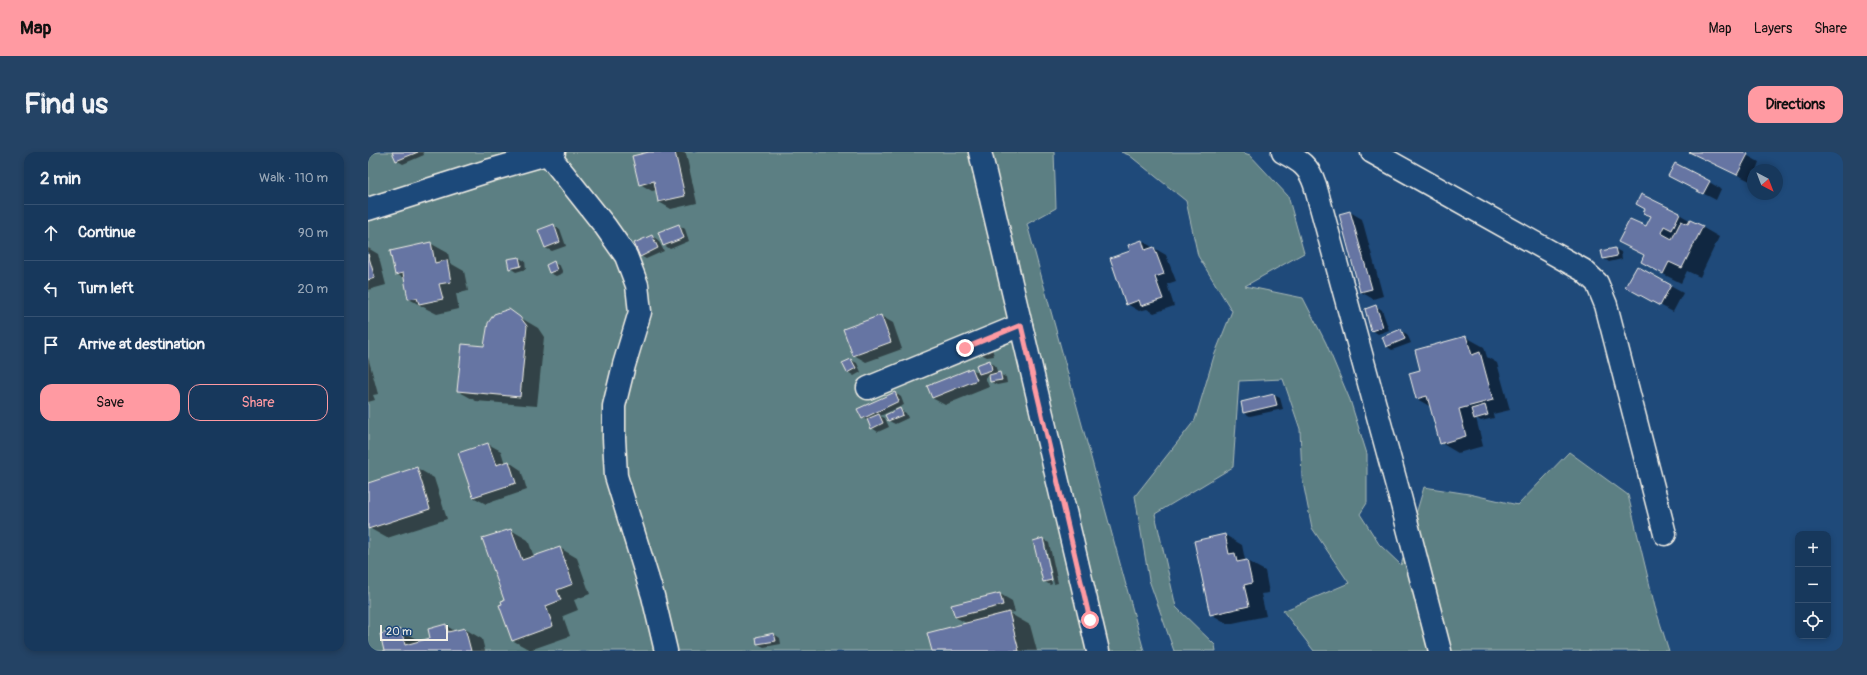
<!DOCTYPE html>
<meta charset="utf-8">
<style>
body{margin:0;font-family:Pangolin,sans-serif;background:#244365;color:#f1f3f6}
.controls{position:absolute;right:12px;bottom:12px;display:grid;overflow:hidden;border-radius:8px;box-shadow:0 2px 6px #0003}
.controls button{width:36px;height:36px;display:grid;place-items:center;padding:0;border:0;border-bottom:1px solid #365272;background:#17385c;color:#f1f3f6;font:20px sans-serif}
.compass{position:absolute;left:1379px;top:12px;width:36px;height:36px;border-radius:50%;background:#17385c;box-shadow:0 2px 6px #0003;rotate:138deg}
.scale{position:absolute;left:12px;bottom:10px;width:68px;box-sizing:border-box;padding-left:4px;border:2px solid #f4f1e8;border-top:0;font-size:11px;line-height:14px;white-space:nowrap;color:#f4f1e8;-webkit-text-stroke:3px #1f4a7a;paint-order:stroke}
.stop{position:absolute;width:12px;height:12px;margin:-9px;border:3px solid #ff9aa2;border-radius:50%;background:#fff}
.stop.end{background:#ff9aa2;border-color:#fff;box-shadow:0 1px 4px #0008}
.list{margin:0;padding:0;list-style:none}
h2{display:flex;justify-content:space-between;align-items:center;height:52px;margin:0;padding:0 16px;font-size:17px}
h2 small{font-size:13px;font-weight:400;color:#9eacbb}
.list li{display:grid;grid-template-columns:26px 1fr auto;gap:12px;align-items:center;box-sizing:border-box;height:56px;padding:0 16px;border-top:1px solid #365272}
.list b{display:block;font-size:15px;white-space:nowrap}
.list em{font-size:13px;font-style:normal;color:#9eacbb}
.actions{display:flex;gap:8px;padding:12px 16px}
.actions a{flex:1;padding:9px 0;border:1px solid #ff9aa2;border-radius:12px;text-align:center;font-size:14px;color:#ff9aa2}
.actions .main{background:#ff9aa2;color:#111}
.icon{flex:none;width:22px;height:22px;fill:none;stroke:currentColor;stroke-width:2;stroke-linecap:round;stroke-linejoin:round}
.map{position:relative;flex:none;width:1475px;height:499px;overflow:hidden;border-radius:12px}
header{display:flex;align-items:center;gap:24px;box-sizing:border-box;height:56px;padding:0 20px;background:#ff9aa2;color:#111}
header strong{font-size:19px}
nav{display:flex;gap:22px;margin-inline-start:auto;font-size:14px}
.intro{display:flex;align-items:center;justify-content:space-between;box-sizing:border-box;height:96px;padding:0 24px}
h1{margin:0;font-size:28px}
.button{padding:10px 18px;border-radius:12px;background:#ff9aa2;color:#111;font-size:14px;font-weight:700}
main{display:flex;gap:24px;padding:0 24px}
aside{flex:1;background:#17385c;border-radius:12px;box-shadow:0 2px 6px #0003}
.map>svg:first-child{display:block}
.green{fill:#5c7f83;stroke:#a8b8b6}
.shadow{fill:#0007}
.building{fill:#6675a3;stroke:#f4f1e8}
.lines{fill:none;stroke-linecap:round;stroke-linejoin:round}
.minor-casing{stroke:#f4f1e8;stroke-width:25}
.minor{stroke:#1f4a7a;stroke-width:22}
.route{stroke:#ff9aa2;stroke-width:5}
</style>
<header>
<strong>Map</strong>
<nav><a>Map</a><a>Layers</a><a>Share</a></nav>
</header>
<div class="intro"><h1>Find us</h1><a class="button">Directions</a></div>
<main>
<aside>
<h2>2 min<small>Walk · 110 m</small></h2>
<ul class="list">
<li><svg class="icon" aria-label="ahead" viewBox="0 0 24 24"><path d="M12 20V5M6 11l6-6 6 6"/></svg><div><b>Continue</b></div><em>90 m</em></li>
<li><svg class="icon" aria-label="left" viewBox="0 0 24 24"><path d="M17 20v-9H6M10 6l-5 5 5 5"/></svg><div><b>Turn left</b></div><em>20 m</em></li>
<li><svg class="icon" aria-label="arrive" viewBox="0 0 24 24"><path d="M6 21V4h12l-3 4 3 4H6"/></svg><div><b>Arrive at destination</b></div></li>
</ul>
<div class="actions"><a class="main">Save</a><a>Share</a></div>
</aside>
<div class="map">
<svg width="1475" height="499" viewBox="0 0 1475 499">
<rect width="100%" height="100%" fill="#1f4a7a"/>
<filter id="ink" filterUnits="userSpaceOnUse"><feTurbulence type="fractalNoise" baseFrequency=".025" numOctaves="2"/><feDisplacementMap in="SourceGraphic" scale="8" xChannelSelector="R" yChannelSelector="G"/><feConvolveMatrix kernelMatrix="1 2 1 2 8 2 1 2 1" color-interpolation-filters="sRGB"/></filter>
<g filter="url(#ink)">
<g class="green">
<polygon points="0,0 686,0 688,56 659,72 776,499 0,499"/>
<polygon points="753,0 873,0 882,3 920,44 936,101 877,134 935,146 958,191 982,248 999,302 999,351 992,362 1011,392 1033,413 1056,335 1101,342 1150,353 1201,300 1260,343 1287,455 1301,499 946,499 915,459 981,431 944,376 934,325 932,277 915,227 871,229 865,315 787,362 808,455 847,493 848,499 806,499 781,428 767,344 827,268 846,204 864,159 830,104 818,49 761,3"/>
</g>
<g class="shadow">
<polygon points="25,0 55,0 56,3 35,12 28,8"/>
<polygon points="285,0 314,0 318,2 329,51 303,57 291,50 289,38 284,39 272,32"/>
<polygon points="1322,0 1373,0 1391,10 1388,18 1385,18 1385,23 1382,29"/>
<polygon points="1313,30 1341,30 1353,37 1348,48"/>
<polygon points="982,60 994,67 1015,144 1005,147 993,140"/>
<polygon points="1276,61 1311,62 1351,85 1332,125 1319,119 1313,131 1291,120 1277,104 1252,90 1278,76 1283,65"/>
<polygon points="311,73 317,77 321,89 302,97 296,93"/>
<polygon points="186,74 192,77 198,94 184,99 177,96"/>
<polygon points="284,84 290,88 296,99 278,107 272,104"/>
<polygon points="774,89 798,103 808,129 799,132 806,154 786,161 779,157 771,159 759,152 764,100"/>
<polygon points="62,91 80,101 82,111 96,119 100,139 88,142 91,157 69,162 59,157 41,147 37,127 28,122"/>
<polygon points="0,96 10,102 18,133 0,138"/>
<polygon points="1247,97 1253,100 1254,107 1241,110 1235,106"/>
<polygon points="151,106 157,109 158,117 148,120 142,116"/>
<polygon points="186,111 192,114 195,121 188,124 182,121"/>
<polygon points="1269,116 1315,141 1305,160 1271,142"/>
<polygon points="1008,154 1014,158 1021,178 1010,182 1004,178"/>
<polygon points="141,159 170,176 176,185 169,254 108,249 90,239"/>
<polygon points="513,164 525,171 534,197 498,210 486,203"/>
<polygon points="1033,179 1039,182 1043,191 1024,198 1018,194"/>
<polygon points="1098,185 1116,195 1119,205 1129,211 1142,258 1125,262 1126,266 1113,269 1108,266 1115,294 1090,301 1073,291 1063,255 1049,247 1042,222 1053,219"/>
<polygon points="611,195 624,196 626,204 619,205 613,202"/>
<polygon points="0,205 10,242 5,243 7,248 0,250"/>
<polygon points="483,208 489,211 493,220 486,224 480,220"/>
<polygon points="621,210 627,213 630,222 638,225 639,231 629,233 623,230 622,224 617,225 621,235 577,253 564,246 604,217 611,221"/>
<polygon points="527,241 533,245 536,253 512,264 517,266 521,275 510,280 504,276 501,269 494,266"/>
<polygon points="906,243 912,246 915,257 882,264 876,261 874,251"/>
<polygon points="532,258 538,261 540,266 527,272 521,269 519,264"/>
<polygon points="120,292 133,299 137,312 141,310 153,318 159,338 118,352 105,345"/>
<polygon points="49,316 66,326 79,367 19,386 1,376 0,332"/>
<polygon points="143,378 160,388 166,405 192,396 209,406 222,442 206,448 210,458 195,464 202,484 162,498 144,488 136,452"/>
<polygon points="857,383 874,393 877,408 897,419 901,441 893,442 898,464 860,472 843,462"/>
<polygon points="675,387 681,391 690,431 686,432 677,391 675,391 684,432 682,433 676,429"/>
<polygon points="632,442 644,449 647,460 641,461 662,473 669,499 565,499 600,472 587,465"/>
<polygon points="77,473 87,479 97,477 114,487 117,499 17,499 32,478 50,488 50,490 64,487"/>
<polygon points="406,482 412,486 413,492 396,495 390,492"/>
</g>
<g class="building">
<polygon points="24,0 50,0 28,9"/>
<polygon points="281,0 307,0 317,44 290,50 286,29 271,33 264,4"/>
<polygon points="1321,0 1375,0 1380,2 1369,23"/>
<polygon points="1307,11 1342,29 1335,42 1300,24"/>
<polygon points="1273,42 1312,61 1304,78 1296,74 1293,81 1304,87 1313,69 1320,72 1322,68 1335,74 1314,116 1301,110 1295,122 1273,110 1276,103 1250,90 1262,67 1278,74 1283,64 1275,61 1277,57 1268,52"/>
<polygon points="982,59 1004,137 992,140 971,62"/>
<polygon points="186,72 192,90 177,96 170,78"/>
<polygon points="311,72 316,86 295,94 290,80"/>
<polygon points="284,83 290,96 272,105 266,91"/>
<polygon points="774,88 777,98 786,95 796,122 787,125 795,147 773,154 771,148 758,153 742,106 762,99 760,93"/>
<polygon points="63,90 67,111 79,108 83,130 71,132 75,147 51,152 49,146 40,147 35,121 27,123 22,99"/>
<polygon points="1247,96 1249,104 1235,107 1233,99"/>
<polygon points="0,102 7,126 0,128"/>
<polygon points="151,105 153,114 141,117 139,107"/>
<polygon points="186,109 189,118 181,121 178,113"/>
<polygon points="1269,114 1303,133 1292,154 1257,135"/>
<polygon points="1008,153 1015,175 1003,179 997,157"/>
<polygon points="141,157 152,165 159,174 152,245 89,239 94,192 116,194 120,171 126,162"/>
<polygon points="513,163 523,190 485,204 475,177"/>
<polygon points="1033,177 1037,187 1018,195 1014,185"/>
<polygon points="1098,184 1104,203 1112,200 1125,248 1091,257 1098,284 1072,292 1059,244 1048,247 1041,221 1052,218 1047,198"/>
<polygon points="483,207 488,216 479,221 474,211"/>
<polygon points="622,208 624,218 611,222 608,213"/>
<polygon points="604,216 609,228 564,246 559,234"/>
<polygon points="632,220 634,228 622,230 621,223"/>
<polygon points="527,240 531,249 494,267 489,257"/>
<polygon points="906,242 909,253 875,261 873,250"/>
<polygon points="1117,253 1120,263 1106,267 1103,257"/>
<polygon points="532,256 535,263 520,269 517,263"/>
<polygon points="511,262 515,271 503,277 499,267"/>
<polygon points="120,291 128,313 141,309 148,331 105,345 90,301"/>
<polygon points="49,315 62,357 0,377 0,331"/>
<polygon points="143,377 154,408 192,395 205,432 189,438 193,448 178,454 185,474 144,489 131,453 134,452 133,449 136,448 114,386"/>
<polygon points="857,382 861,402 867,401 869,410 879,408 884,431 876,433 881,454 842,463 826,389"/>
<polygon points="675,386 684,428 675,430 665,389"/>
<polygon points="632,441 635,453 587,465 583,453"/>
<polygon points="641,460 651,499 564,499 559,481"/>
<polygon points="78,472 80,480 97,476 103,499 16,499 12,482 33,477 37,493 62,486 60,477"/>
<polygon points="406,481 408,489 389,492 388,485"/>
</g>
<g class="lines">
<defs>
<g id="minor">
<polyline points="612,0 730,499"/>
<path d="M915 0C932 9 941 14 947 33L1032 345 1072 499"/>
<polyline points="1004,0 1215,118 1229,131 1238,153 1297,382"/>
<polyline points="180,2 237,74 258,104 269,133 272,160 256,213 246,254 246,286 248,324 285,444 298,499"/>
<polyline points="0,57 123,18 186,0"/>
<polyline points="500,236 653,173"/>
</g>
</defs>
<use href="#minor" class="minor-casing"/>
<use href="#minor" class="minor"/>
</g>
</g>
<g class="lines" filter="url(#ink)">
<polyline class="route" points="597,196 653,173 722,468"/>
</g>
</svg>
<div class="controls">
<button>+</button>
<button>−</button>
<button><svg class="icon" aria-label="locate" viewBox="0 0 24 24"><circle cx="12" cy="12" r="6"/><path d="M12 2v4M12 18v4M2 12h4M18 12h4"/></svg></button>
</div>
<svg class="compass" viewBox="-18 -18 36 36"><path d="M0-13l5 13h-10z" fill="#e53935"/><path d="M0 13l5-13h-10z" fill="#9eacbb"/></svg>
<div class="scale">20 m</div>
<div class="stop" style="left:722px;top:468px"></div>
<div class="stop end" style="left:597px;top:196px"></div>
</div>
</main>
